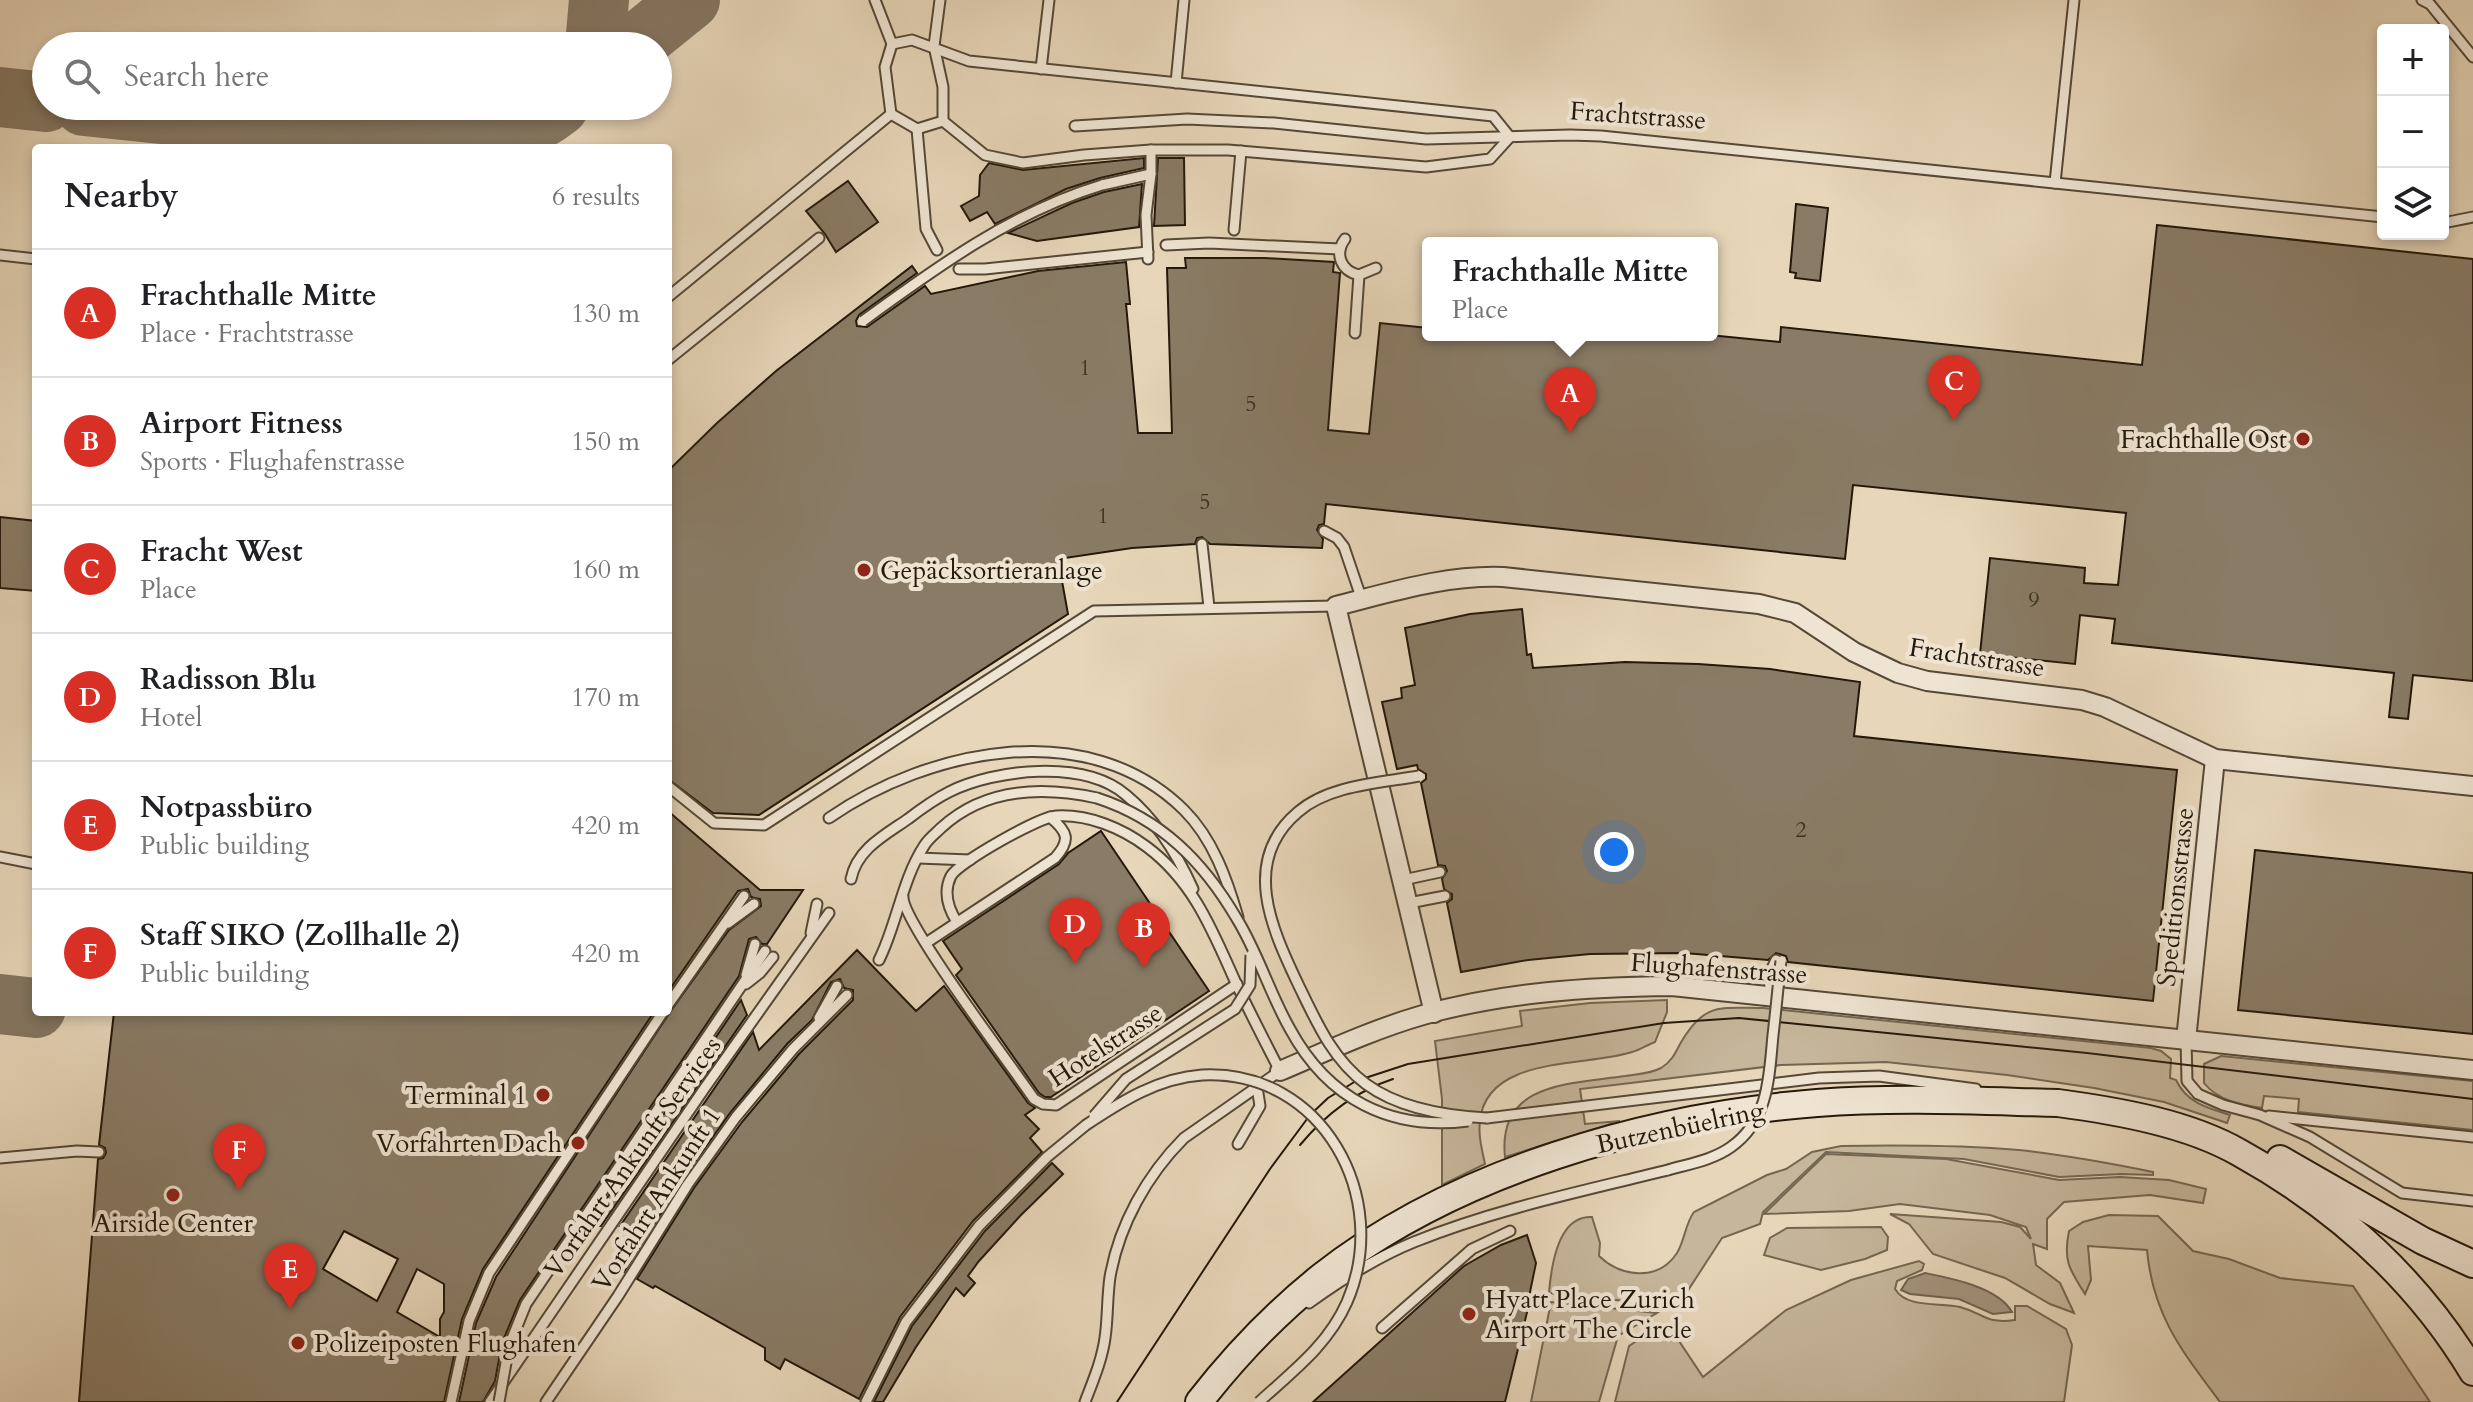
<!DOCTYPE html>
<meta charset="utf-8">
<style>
body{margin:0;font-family:Cardo,serif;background:#f2f2f2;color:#202124}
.controls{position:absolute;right:24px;top:24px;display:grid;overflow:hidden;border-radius:8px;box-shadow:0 4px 12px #0003}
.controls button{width:72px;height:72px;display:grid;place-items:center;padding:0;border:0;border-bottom:2px solid #e0e0e0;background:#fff;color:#202124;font:40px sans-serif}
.you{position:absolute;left:1614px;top:852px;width:28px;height:28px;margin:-20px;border:6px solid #fff;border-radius:50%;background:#1a73e8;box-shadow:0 0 0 12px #1a73e833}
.badge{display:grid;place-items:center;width:52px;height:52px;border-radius:50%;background:#d93025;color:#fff;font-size:26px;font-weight:700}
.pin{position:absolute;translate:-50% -66px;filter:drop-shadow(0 2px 4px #0008)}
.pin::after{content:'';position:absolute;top:42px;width:28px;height:24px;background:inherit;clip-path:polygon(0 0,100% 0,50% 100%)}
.popup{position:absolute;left:1422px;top:237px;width:296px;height:104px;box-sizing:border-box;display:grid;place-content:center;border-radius:8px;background:#fff;filter:drop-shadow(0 2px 6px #0005);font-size:26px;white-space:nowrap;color:#757577}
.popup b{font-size:30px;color:#202124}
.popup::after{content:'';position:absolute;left:50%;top:100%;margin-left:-16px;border:16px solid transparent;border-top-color:#fff}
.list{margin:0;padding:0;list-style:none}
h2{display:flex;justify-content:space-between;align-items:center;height:104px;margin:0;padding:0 32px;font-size:34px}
h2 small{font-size:26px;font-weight:400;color:#757577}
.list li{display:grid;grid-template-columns:52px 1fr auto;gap:24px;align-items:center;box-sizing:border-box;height:128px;padding:0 32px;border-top:2px solid #e0e0e0}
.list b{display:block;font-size:30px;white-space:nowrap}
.list p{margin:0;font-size:26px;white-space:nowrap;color:#757577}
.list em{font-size:26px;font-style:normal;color:#757577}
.icon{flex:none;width:44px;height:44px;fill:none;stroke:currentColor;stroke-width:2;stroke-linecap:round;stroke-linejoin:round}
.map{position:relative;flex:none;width:2473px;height:1402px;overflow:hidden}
.search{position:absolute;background:#fff;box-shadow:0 4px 12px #0003;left:32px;top:32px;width:640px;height:88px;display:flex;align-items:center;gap:20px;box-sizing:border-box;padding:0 28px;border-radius:44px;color:#757577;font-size:30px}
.panel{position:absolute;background:#fff;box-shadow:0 4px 12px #0003;left:32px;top:144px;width:640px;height:872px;border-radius:8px}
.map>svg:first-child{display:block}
.green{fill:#c6b69b;stroke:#746752;stroke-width:2}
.water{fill:#a4957e;stroke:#706350;stroke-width:2}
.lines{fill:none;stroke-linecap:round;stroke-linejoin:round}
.taxiway{stroke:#857762;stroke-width:60}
.building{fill:#897b65;stroke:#23180a;stroke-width:2;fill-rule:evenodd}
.lane-casing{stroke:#544836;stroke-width:13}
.street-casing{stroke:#544836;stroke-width:22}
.secondary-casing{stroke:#23180a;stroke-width:30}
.lane{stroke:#efe4d2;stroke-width:9}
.street{stroke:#efe4d2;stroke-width:18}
.secondary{stroke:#efe4d2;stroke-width:26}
.tram{stroke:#23180a;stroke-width:2}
.lane-bridge-casing{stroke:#544836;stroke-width:13;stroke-linecap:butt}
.lane-bridge{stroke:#efe4d2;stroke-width:9}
.poi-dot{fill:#8f2418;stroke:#efe4d2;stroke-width:3}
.labels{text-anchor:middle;stroke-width:8;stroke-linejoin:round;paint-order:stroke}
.number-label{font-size:22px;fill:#3c3121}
.street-label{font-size:26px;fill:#23180a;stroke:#efe4d2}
.poi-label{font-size:26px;fill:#23180a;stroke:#efe4d2;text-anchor:end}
</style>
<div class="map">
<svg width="2473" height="1402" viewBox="0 0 2473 1402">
<rect width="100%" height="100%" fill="#e7d6b9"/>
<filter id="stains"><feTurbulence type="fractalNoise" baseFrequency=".0025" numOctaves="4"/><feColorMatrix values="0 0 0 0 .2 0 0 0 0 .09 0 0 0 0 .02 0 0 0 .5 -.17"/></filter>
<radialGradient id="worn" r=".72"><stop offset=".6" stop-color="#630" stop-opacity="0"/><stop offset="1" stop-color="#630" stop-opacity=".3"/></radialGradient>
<g class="green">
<path d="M1667 1000V1012L1655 1042C1647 1045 1640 1050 1632 1052 1587 1067 1486 1055 1480 1121 1478 1135 1482 1150 1485 1164L1442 1185V1099L1435 1041 1522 1026 1520 1011 1590 1003Z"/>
<path d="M1763 1008 2151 1048 2161 1051 2171 1059 2170 1078 2176 1080C2187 1103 2207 1108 2230 1115L2227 1123 2164 1102 2094 1088 2007 1075 1886 1062 1781 1065 1580 1089 1585 1124 1620 1121 1505 1157C1497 1082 1570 1084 1625 1076 1636 1074 1650 1074 1661 1068 1671 1062 1675 1054 1680 1044 1704 1002 1719 1008 1763 1008Z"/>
<path d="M2221 1056 2473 1081V1130L2298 1112 2299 1099 2264 1096 2262 1108C2241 1105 2217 1100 2204 1083V1064Z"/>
<path d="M1841 1146C1900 1145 1960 1145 2019 1150 2065 1155 2109 1163 2153 1172V1175L2121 1174 2059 1177 1964 1159 1826 1152 1763 1212 1760 1224 1722 1238 1685 1295 1672 1306 1549 1293C1551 1268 1557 1215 1592 1217L1600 1243 1599 1256C1621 1277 1658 1282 1677 1253 1685 1240 1685 1224 1694 1212L1767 1175 1786 1169 1812 1152Z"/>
<polygon points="1826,1154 1946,1159 2059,1180 2120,1177 2169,1180 2206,1189 2203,1203 2150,1195 2064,1202 2047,1219 2047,1249 2033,1244 2036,1265 2060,1283 2074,1313 2050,1304 2005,1278 1933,1254 1909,1224 1890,1214 2001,1222 2020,1227 2031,1239 2026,1227 1990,1215 1900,1204 1849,1211 1764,1214"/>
<path d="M2109 1215 2158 1216 2193 1251 2229 1259 2280 1278 2353 1286 2430 1402H2220C2182 1351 2153 1316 2147 1250L2088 1246 2091 1280 2085 1294C2069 1269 2063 1260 2069 1231L2083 1222Z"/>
<polygon points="1881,1227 1888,1237 1887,1250 1865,1259 1821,1270 1764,1255 1770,1238 1787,1228"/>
<path d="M1919 1261 1924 1264 1922 1270 1897 1281 1895 1289C1907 1309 1941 1302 1960 1307 1986 1314 1984 1324 2015 1320V1306H2027L2066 1329 2072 1345 2064 1402H1615L1629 1346 1657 1327 1666 1341H1679L1703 1377 1786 1310 1851 1280Z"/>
<polygon points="1551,1302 1657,1313 1618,1336 1599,1402 1531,1402"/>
</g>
<path class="water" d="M1925 1273C1950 1278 1998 1287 2012 1312L1993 1314 1959 1299 1910 1294 1901 1290 1908 1279Z"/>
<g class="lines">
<g class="taxiway">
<polyline points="595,46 599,0"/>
<polyline points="633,46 690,0"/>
<polyline points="0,97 46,102"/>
<path d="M84 106 450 144C490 141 527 132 559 106"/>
<polyline points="0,1004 36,1008"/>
</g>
</g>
<g class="building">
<polygon points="1144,158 1144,168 1100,178 1066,189 995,224 987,212 970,221 961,206 979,196 980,175 989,163 1023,170"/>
<polygon points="1158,158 1184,158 1185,225 1154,226"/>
<polygon points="848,181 878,222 836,252 825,234 806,211"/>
<polygon points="1142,184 1139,227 1037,241 1008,233 1072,203 1104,192"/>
<polygon points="1796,204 1828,208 1820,281 1795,278 1796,273 1790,272"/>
<polygon points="2157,225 2473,259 2473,681 2413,675 2408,719 2389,717 2394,673 2112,643 2115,619 2080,615 2075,664 1980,654 1990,558 2085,568 2084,583 2118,585 2126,513 1853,485 1845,559 1326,504 1324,524 1319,525 1317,530 1323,539 1322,548 1210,544 1202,537 1197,538 1195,544 1132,548 1058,559 1068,614 759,815 713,813 668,779 668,471 717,423 776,371 912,266 917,273 859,315 856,321 857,326 867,327 925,286 931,294 1038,271 1126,262 1130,304 1126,304 1138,433 1172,433 1167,268 1186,268 1185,258 1265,258 1334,262 1333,272 1340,273 1328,430 1369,434 1380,323 1428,328 1428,335 1709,335 1780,342 1781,327 2142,365"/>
<polygon points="0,517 36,521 36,591 0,588"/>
<polygon points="1522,609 1527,655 1531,654 1533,668 1625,662 1698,664 1770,669 1860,682 1854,736 2177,770 2153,1001 1788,962 1786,956 1776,953 1768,960 1684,953 1590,954 1528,960 1461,972 1447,903 1452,899 1452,894 1444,889 1442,879 1447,871 1445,866 1438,865 1421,783 1426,779 1426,774 1418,769 1417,765 1397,769 1382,702 1402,698 1401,688 1415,685 1405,628 1470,614"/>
<polygon points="668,811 760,890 803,890 767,944 762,944 756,937 749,939 739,976 520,1300 502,1343 495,1381 483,1402 459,1402 476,1323 496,1277 670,1012 729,930 761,906 760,899 751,897 748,889 738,891 668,992"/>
<polygon points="1101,831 1209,991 1051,1097 1045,1097 1039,1093 956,975 962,969 943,941 1059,864 1068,853"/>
<polygon points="2255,850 2473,873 2473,1034 2238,1010"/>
<polygon points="857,950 916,1011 944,986 1028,1103 1035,1108 1025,1115 1039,1129 1030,1138 1042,1152 973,1221 900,1317 859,1399 785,1359 780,1369 765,1360 765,1348 655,1286 653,1288 637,1279 694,1188 742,1122 799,1054 853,1000 853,990 844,988 840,979 831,982 812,1020 787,1044 730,1113 682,1180 624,1272 612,1263 632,1226 620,1226 753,1032 759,1050"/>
<polygon points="741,1000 747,1015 601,1226 588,1226"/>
<path d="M114 1012H654L483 1269 462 1319 444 1402H79L98 1159 103 1158 106 1153 105 1148 99 1145ZM344 1231 398 1259 377 1301 323 1269ZM417 1269 444 1284V1312L440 1319V1337L397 1312Z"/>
<polygon points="1052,1163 1063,1174 1020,1216 979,1261 968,1276 975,1283 964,1296 956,1288 916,1347 883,1402 874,1402 912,1326 985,1231"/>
<polygon points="1527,1235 1536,1263 1530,1292 1531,1296 1505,1402 1313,1402 1464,1266 1501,1245"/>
</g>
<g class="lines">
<defs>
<g id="lane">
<polyline points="875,0 892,44 885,67 891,114"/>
<polyline points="940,0 934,46 943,87 943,121"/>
<polyline points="2422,0 2430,4 2473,57"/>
<polyline points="892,44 912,40 969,61 1493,116 1510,137"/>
<polyline points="1041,69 1049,0"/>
<polyline points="1176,83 1184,0"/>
<polyline points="891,114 917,129 943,121 985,155 1023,163 1084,155 1151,150 1228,150 1426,167 1490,159 1510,137"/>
<polyline points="1075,126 1187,119 1274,123 1426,139 1570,135 1601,136 2383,217"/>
<polyline points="917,129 926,229 937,250"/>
<polyline points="2055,183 2074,0"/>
<polyline points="1102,185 1151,174"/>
<polyline points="2443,223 2473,217"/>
<polyline points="1234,230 1241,151"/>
<path d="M1345 239C1334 254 1341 271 1359 275L1376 268"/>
<polyline points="1166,245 1209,243 1340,249"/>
<polyline points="0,255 36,259"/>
<polyline points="1148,259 1146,215 1151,174 1151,150"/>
<polyline points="959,269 985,269 1148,252"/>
<polyline points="668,297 891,114"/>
<polyline points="1355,333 1359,275"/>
<polyline points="668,360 819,238"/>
<polyline points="1324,531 1337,538 1344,547 1362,600"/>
<polyline points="1202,544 1209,607"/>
<polyline points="668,786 714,823 764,825 1094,611 1336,606"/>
<path d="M829 818C929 749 1088 715 1184 810 1213 839 1227 879 1238 917"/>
<polyline points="0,857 36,864"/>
<polyline points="918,858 970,860"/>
<path d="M851 879C857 849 885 835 908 819 921 809 935 799 949 792 995 769 1084 759 1126 795 1155 819 1178 856 1193 889"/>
<polyline points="1403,880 1440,872"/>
<path d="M903 897C903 923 1013 1068 1034 1099L1043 1104 1056 1105 1237 984"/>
<polyline points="1409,903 1445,896"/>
<path d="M957 922C948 908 943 892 951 876 959 862 1039 817 1056 816 1088 814 1122 828 1147 847 1194 882 1213 932 1236 983 1250 1013 1265 1042 1280 1071L1184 1138C1147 1175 1119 1225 1110 1277 1107 1297 1108 1318 1105 1338 1102 1360 1093 1381 1085 1402"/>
<polyline points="728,923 754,904"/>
<polyline points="811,933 817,904"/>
<path d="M926 943 1055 858C1071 840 1068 832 1050 817"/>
<path d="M879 960C897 924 902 880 924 846 928 839 935 834 941 828 984 788 1042 786 1097 798"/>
<polyline points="746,975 755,944"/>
<polyline points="746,984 760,973 773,957"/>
<polyline points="1772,995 1768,977 1776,960"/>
<polyline points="668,1005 744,896"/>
<polyline points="819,1018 837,986"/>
<polyline points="2186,1040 2187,1081 2198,1094 2223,1105 2260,1115 2310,1137 2402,1193 2473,1201"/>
<polyline points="2269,1116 2473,1137"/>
<polyline points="1487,1118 1819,1078 1879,1076 1976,1089"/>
<polyline points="1238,1144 1260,1106 1257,1087"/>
<polyline points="0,1158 77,1151 99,1152"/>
<path d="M1309 1303C1341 1280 1377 1257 1414 1242 1496 1209 1583 1191 1668 1170"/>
<polyline points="1382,1328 1472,1249 1510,1231"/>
<polyline points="509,1346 526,1304 765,951"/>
<polyline points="451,1402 469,1321 489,1273 663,1012"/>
<polyline points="490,1402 704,1089 829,913"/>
<polyline points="546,1402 618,1296 688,1184 736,1117 793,1049 847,995"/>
<polyline points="866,1402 906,1322 979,1226 1047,1157 1086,1125"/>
</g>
<g id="street">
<path d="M1434 1013 1336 606C1392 592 1445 575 1503 577L1759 604 1795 613 1854 652 1898 673 1927 681 2082 700 2105 707 2215 759 2473 786"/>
<polyline points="2186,1040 2215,759"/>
<path d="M1280 1071C1327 1051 1374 1029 1423 1015 1504 992 1589 987 1672 986L2473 1070"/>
</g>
<g id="secondary">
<polyline points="2280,1159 2423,1241 2473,1264"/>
<path d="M1199 1402C1234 1357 1276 1313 1321 1277 1454 1172 1649 1116 1817 1103 1897 1097 1978 1101 2058 1103 2117 1111 2188 1123 2240 1153 2335 1206 2417 1279 2473 1372"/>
</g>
</defs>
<use href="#lane" class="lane-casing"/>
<use href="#street" class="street-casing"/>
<use href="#secondary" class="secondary-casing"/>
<use href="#lane" class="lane"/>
<use href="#street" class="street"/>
<use href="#secondary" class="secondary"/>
<g class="tram">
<path d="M1300 1145C1325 1115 1356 1091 1393 1079"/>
<polyline points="1117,1402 1270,1169 1310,1115 1328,1098 1356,1081 1408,1064 1664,1023 1739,1018 2087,1053 2473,1099"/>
</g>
<defs>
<g id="lane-bridge">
<path d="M863 321C938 266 1013 212 1102 185"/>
<path d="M1419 776C1380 783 1329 785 1298 812 1240 861 1272 929 1298 984 1316 1021 1332 1059 1366 1084 1400 1109 1446 1116 1487 1118"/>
<path d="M1097 798C1161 819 1203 861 1237 919 1258 953 1270 994 1290 1029 1328 1099 1390 1131 1468 1121"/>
<polyline points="1094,1116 1126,1079 1235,1009 1250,985 1251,955"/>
<path d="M1086 1125C1122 1101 1158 1078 1202 1075 1323 1069 1392 1198 1347 1302 1328 1345 1293 1371 1259 1402"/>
<path d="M1668 1170C1689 1164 1713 1160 1731 1147 1769 1120 1769 1077 1773 1035 1776 1010 1778 986 1781 961"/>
<polyline points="499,1402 509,1346"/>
</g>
</defs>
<use href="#lane-bridge" class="lane-bridge-casing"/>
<use href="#lane-bridge" class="lane-bridge"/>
</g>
<g class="poi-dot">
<circle cx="2303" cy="439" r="8"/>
<circle cx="864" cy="570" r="8"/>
<circle cx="543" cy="1095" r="8"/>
<circle cx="578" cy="1143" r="8"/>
<circle cx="173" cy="1195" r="8"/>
<circle cx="1469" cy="1314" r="8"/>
<circle cx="298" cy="1343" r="8"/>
</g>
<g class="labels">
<g class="number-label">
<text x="1085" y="375">1</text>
<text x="1251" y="411">5</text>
<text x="1205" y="509">5</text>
<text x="1103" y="523">1</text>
<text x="2034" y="607">9</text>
<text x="1801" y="837">2</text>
</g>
<g class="street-label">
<text transform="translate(1638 115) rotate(4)" y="9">Frachtstrasse</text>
<text transform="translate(1977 657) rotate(9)" y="9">Frachtstrasse</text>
<text transform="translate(2175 897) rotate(-84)" y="9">Speditionsstrasse</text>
<text transform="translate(1719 968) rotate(4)" y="9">Flughafenstrasse</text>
<text transform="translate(1105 1045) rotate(-33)" y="9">Hotelstrasse</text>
<text transform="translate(1680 1127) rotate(-12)" y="9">Butzenbüelring</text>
<text transform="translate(632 1157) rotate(-55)" y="9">Vorfahrt Ankunft Services</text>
<text transform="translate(656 1199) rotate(-57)" y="9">Vorfahrt Ankunft 1</text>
</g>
<g class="poi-label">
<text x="2287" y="448">Frachthalle Ost</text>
<text x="880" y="579" text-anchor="start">Gepäcksortieranlage</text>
<text x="527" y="1104">Terminal 1</text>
<text x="562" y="1152">Vorfahrten Dach</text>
<text x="173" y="1232" text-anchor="middle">Airside Center</text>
<text x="1485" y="1308" text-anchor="start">Hyatt Place Zurich<tspan x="1485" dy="30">Airport The Circle</tspan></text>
<text x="314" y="1352" text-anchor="start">Polizeiposten Flughafen</text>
</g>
</g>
<rect width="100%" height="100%" filter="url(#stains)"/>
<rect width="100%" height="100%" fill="url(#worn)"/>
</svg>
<div class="controls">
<button>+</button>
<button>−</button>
<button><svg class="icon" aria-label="layers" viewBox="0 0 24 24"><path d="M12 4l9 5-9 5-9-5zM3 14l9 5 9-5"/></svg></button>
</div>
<div class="you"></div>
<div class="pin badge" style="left:1570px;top:433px">A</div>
<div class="popup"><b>Frachthalle Mitte</b>Place</div>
<div class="pin badge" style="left:1144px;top:968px">B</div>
<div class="pin badge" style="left:1954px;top:421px">C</div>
<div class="pin badge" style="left:1075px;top:964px">D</div>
<div class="pin badge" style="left:290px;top:1309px">E</div>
<div class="pin badge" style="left:239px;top:1190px">F</div>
<div class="search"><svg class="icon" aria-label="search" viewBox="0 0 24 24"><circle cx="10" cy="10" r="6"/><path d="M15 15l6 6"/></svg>Search here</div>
<section class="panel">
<h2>Nearby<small>6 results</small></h2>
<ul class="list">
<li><span class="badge">A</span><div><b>Frachthalle Mitte</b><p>Place · Frachtstrasse</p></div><em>130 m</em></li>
<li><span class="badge">B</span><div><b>Airport Fitness</b><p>Sports · Flughafenstrasse</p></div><em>150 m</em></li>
<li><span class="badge">C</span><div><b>Fracht West</b><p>Place</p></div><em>160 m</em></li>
<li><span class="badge">D</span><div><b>Radisson Blu</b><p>Hotel</p></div><em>170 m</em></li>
<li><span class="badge">E</span><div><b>Notpassbüro</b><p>Public building</p></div><em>420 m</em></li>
<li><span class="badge">F</span><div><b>Staff SIKO (Zollhalle 2)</b><p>Public building</p></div><em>420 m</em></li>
</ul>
</section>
</div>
